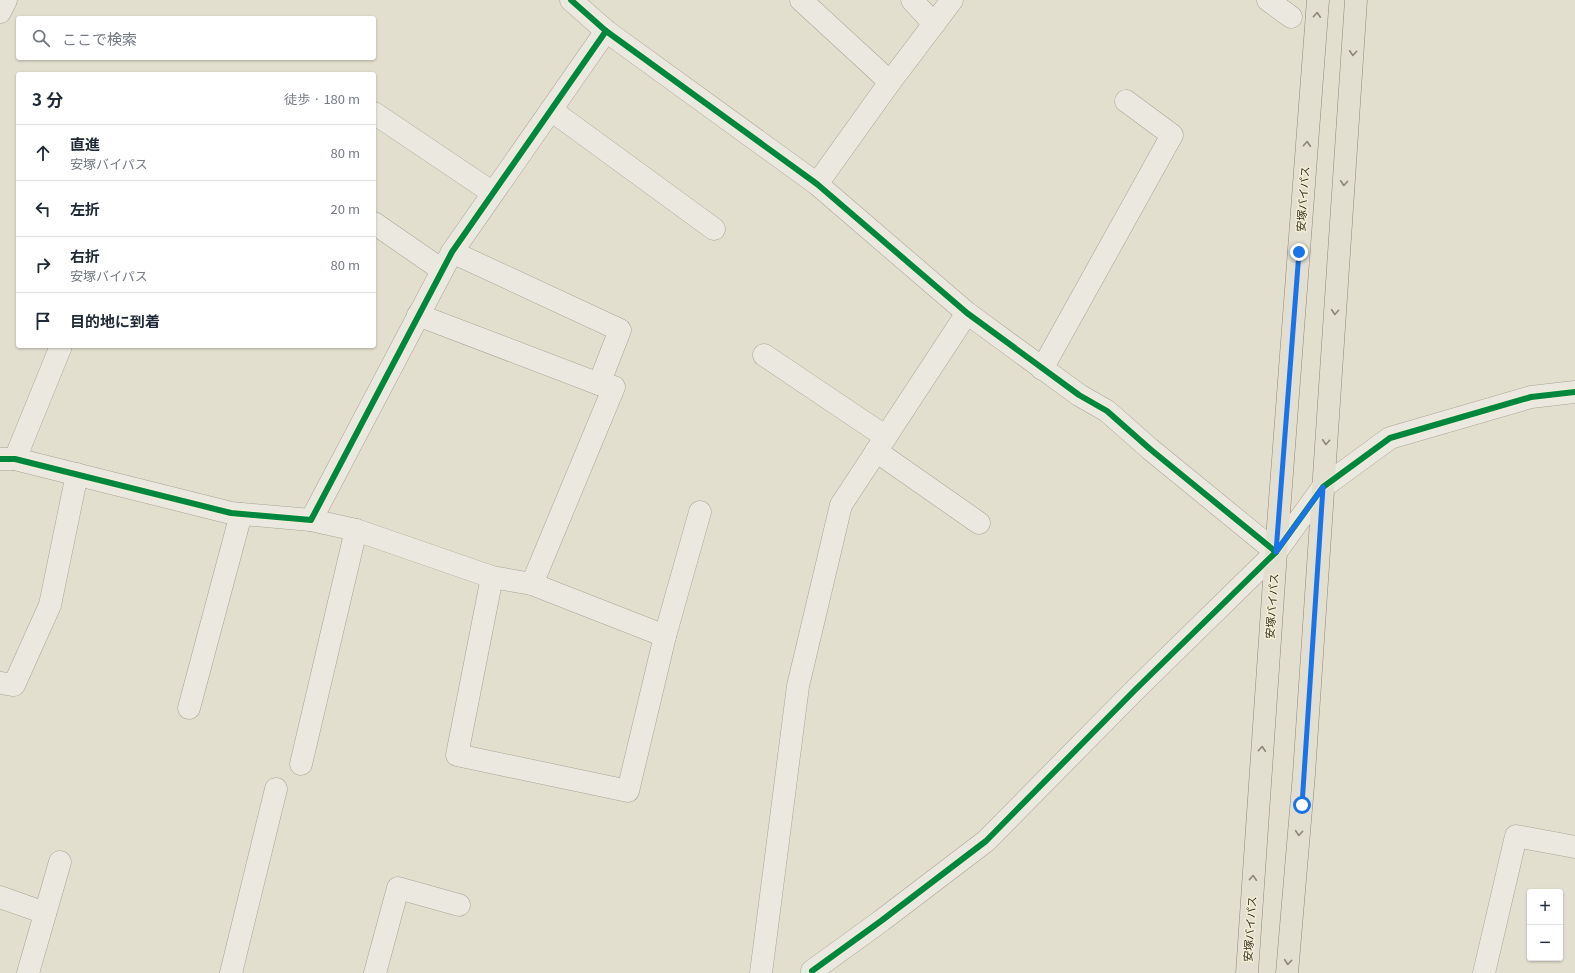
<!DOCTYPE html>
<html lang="ja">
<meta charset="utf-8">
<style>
body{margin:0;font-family:Georgia,"Noto Sans JP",serif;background:#f2f2f3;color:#1f2937}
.controls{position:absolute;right:12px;bottom:12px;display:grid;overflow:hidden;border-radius:4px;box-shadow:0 1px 3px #0004}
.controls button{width:36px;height:36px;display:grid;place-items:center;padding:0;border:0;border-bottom:1px solid #e0e1e3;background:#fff;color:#1f2937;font:20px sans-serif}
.stop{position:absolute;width:12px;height:12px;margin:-9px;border:3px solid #1a73e8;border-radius:50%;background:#fff}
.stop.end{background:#1a73e8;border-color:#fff;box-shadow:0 1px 4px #0008}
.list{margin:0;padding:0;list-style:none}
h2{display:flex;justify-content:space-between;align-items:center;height:52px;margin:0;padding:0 16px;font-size:17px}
h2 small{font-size:13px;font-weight:400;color:#747a83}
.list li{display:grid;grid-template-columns:26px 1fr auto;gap:12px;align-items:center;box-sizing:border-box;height:56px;padding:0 16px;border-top:1px solid #e0e1e3}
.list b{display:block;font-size:15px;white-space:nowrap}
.list p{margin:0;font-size:13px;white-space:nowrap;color:#747a83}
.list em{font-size:13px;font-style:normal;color:#747a83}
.icon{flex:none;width:22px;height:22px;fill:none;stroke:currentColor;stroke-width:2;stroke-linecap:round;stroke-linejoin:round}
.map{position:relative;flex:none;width:1575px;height:973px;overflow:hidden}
.search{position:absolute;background:#fff;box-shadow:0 1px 3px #0004;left:16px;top:16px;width:360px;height:44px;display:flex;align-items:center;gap:10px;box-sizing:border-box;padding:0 14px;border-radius:4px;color:#747a83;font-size:15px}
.panel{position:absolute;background:#fff;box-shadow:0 1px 3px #0004;left:16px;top:72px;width:360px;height:276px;border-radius:4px}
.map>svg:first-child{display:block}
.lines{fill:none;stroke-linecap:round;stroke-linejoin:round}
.minor-casing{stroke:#a7a497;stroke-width:23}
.tertiary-casing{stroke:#a7a497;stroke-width:23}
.primary-casing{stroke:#8d897e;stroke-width:23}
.minor{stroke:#ebe9df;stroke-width:22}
.tertiary{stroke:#ebe9df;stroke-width:22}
.primary{stroke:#e2dfd1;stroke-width:22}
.cycleway-casing{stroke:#f2eed5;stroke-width:8}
.cycleway{stroke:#00873e;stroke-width:6}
.oneway{stroke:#8c8678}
.route{stroke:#1a73e8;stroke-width:5}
.labels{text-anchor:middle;stroke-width:3;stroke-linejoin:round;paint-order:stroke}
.street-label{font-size:11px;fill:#352e20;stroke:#f2eed5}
</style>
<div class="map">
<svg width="1575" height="973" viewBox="0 0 1575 973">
<rect width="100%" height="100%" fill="#e2dfce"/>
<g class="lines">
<defs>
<g id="minor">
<polyline points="571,0 606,31 817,184 967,313 1079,395 1107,411 1150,449 1276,552"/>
<polyline points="801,0 890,82"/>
<polyline points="912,0 934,24"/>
<polyline points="1268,0 1291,17"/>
<polyline points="551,110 714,229"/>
<polyline points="374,113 493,193"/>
<polyline points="817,184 890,82 952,0"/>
<polyline points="374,223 442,270"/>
<polyline points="452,252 620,330 599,384"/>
<polyline points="418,315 599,384 614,387 532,584"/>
<polyline points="764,355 886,437"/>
<polyline points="1042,369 1172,135 1126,101"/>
<polyline points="876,451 979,523"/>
<polyline points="0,459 15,459 231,513 311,520 452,252 606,31"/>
<polyline points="15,459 61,346"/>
<polyline points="311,520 356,530 492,577 532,584 665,636"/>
<polyline points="492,577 457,755 628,791 665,636 700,512"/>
<polyline points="0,683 14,685 50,605 77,474"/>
<polyline points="189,708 241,514"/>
<polyline points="301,764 356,530"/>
<polyline points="0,897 45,913"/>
<polyline points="812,971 881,921 986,841 1135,690 1276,552 1323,487 1390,438 1531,397 1575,392"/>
<polyline points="28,973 60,862"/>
<polyline points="231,973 276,789"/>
<polyline points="375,973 398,888 459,905"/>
<polyline points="761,973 798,686 841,505 967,313"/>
<polyline points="1484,973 1516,836 1575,847"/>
</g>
<polyline id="tertiary" points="0,12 6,0"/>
<g id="primary">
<polyline points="1247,973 1276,552 1318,0"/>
<polyline points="1287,973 1304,774 1356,0"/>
</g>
</defs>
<use href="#minor" class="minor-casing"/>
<use href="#tertiary" class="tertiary-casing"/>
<use href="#primary" class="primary-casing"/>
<use href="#minor" class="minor"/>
<use href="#tertiary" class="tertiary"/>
<use href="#primary" class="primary"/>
<defs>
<g id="cycleway">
<polyline points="571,0 606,31 817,184 967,313 1079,395 1107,411 1150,449 1276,552"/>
<polyline points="0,459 15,459 231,513 311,520 452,252 606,31"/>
<polyline points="812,971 881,921 986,841 1135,690 1276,552 1323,487 1390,438 1531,397 1575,392"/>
</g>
</defs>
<use href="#cycleway" class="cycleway-casing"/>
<use href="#cycleway" class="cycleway"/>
</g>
<defs><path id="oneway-chevron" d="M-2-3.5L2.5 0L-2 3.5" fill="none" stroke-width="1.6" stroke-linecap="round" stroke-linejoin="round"/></defs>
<g class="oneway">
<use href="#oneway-chevron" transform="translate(1317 15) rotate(-86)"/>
<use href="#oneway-chevron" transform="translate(1353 53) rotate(94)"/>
<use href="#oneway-chevron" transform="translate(1307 144) rotate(-86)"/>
<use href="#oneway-chevron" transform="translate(1344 183) rotate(94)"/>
<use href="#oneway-chevron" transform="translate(1335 312) rotate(94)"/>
<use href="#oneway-chevron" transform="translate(1326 442) rotate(94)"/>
<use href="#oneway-chevron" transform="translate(1262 749) rotate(-86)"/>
<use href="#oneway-chevron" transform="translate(1299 833) rotate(95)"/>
<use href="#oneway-chevron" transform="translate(1253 878) rotate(-86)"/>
<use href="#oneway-chevron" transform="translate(1288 962) rotate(95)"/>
</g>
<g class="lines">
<polyline class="route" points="1299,252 1276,552 1323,487 1302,805"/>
</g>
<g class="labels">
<g class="street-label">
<text transform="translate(1303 199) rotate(-86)" y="4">安塚バイパス</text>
<text transform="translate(1272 606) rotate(-86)" y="4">安塚バイパス</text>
<text transform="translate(1250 929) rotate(-86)" y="4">安塚バイパス</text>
</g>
</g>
</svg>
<div class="controls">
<button>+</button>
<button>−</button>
</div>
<div class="stop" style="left:1302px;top:805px"></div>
<div class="stop end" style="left:1299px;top:252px"></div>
<div class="search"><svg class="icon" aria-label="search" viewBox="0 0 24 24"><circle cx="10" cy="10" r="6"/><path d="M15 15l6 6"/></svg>ここで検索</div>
<section class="panel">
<h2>3 分<small>徒歩 · 180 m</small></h2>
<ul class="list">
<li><svg class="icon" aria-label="ahead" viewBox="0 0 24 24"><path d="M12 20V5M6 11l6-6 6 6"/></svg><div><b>直進</b><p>安塚バイパス</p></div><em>80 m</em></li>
<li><svg class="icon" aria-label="left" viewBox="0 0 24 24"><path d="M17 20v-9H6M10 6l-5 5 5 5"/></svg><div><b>左折</b></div><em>20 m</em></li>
<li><svg class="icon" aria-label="right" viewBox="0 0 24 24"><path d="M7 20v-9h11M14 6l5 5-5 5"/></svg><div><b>右折</b><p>安塚バイパス</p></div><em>80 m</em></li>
<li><svg class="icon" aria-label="arrive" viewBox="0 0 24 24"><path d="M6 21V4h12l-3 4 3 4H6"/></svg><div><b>目的地に到着</b></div></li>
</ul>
</section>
</div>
